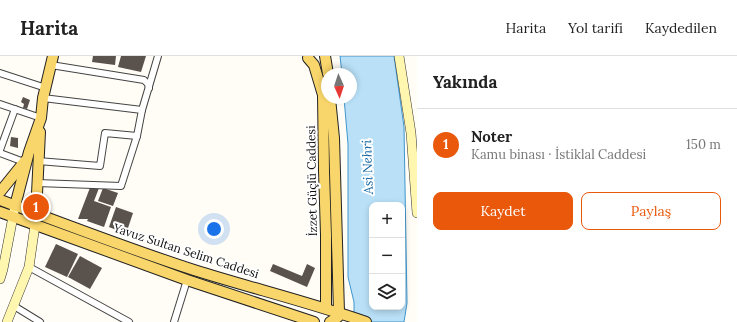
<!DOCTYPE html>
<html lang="tr">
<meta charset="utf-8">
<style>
body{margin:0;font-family:Lora,serif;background:#f2f2f2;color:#222}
.controls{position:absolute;right:12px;bottom:12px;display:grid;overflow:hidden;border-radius:8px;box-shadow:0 2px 6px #0003}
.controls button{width:36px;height:36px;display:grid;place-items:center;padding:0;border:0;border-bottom:1px solid #e0e0e0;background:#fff;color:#222;font:20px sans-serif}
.compass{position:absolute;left:321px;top:12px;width:36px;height:36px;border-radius:50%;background:#fff;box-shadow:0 2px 6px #0003;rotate:177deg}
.you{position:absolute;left:214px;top:173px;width:14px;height:14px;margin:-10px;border:3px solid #fff;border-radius:50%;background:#1a73e8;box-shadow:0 0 0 6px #1a73e833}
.badge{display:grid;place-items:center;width:26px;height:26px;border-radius:50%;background:#ea580c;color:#fff;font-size:13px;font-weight:700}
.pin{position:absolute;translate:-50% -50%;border:2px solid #fff;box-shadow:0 1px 4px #0006}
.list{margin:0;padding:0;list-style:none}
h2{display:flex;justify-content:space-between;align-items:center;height:52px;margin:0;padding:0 16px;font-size:17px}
h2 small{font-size:13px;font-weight:400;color:#767676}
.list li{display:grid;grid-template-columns:26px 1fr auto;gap:12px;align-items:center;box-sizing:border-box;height:72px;padding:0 16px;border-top:1px solid #e0e0e0}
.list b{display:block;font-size:15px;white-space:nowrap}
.list p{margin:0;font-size:13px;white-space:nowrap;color:#767676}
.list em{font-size:13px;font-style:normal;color:#767676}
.actions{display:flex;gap:8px;padding:12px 16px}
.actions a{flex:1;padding:9px 0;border:1px solid #ea580c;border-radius:8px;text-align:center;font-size:14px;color:#ea580c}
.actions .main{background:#ea580c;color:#fff}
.icon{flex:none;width:22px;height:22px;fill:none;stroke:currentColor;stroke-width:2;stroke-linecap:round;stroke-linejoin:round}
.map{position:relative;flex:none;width:417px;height:266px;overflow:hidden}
header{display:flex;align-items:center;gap:24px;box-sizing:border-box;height:56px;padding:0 20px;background:#fff;border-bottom:1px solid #e0e0e0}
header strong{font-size:19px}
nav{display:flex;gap:22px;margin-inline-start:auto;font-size:14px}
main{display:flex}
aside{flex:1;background:#fff}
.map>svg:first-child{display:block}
.water{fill:#b9e0f7;stroke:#3f96cf;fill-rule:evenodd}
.building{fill:#5a524d}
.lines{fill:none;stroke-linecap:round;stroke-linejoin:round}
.street-casing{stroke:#444;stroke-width:8}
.secondary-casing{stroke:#333;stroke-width:10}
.primary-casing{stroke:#222;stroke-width:12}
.street{stroke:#fff;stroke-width:6}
.secondary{stroke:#fff6b0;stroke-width:9}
.primary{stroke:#f9d66b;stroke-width:10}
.labels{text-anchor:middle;stroke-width:4;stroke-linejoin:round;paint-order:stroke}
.street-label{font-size:12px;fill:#111;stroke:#fff}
.water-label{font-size:13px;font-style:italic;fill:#1768a6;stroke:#fff}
</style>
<header>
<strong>Harita</strong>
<nav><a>Harita</a><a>Yol tarifi</a><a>Kaydedilen</a></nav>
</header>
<main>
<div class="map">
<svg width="417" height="266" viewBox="0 0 417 266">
<rect width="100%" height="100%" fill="#fffdf5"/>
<path class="water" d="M340 0H394L404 71 407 247 404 266H354V246L348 221V88L344 42H351V18H342ZM372 149H402V251H372Z"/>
<g class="building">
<polygon points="93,0 116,0 115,9 92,6"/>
<polygon points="121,0 146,0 141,16 118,11"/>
<polygon points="23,41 30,44 27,53 23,52 24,48 21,46"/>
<polygon points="11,81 18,82 18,92 10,90"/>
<polygon points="91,129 99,132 94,145 111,151 104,171 87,165 88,163 78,163"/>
<polygon points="103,132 118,137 113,150 98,145"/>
<polygon points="116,151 133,157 126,178 109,171"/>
<polygon points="56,188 78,198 67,221 45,211"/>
<polygon points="80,200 102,212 90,233 68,221"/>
<polygon points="273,208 302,220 307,208 315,212 307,231 270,215"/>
</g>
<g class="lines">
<defs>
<g id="street">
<polyline points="51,9 144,24 148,28 149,32"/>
<polyline points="0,17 46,32"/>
<polyline points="43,42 142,54"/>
<polyline points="0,48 41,62"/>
<polyline points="0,94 15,53"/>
<polyline points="0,97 24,106"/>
<polyline points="38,105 100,110 105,77 137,80"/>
<polyline points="37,127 121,130 137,80 142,54 158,0"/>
<polyline points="29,211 129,266"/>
<polyline points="14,250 40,266"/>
<polyline points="174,266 187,224"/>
</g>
<g id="secondary">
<polyline points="399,0 411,77 417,157"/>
<polyline points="0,223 3,213 15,150"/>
<polyline points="7,266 29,211 36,162"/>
</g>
<g id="primary">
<polyline points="325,0 328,18"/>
<polyline points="308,2 314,9 323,39 324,115 326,179 326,252"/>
<polyline points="0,136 25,105"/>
<path d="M0 144C65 168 129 193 194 214 251 232 309 246 366 266"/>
<polyline points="15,150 29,96 41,62 43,42 53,0"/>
<polyline points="0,156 187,224 314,266"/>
<polyline points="36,158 40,76"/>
<polyline points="330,266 338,261 339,256 334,82 330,42"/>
</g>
</defs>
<use href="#street" class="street-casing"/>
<use href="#secondary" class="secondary-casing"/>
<use href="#primary" class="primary-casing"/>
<use href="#street" class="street"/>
<use href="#secondary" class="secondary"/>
<use href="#primary" class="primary"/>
</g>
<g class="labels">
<g class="street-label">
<text transform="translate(312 125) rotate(-91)" y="4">İzzet Güçlü Caddesi</text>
<text transform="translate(186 195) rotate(18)" y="4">Yavuz Sultan Selim Caddesi</text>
</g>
<g class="water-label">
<text transform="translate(367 111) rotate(-92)" y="5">Asi Nehri</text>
</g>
</g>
</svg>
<div class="controls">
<button>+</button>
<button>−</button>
<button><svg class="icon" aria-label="layers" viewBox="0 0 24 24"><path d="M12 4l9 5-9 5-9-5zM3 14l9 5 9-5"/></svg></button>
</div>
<svg class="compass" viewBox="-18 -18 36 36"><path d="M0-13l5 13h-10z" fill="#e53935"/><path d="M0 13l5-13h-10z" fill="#767676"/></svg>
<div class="you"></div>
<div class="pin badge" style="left:36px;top:151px">1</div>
</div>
<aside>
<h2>Yakında<small></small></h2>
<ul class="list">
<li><span class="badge">1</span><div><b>Noter</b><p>Kamu binası · İstiklal Caddesi</p></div><em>150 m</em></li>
</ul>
<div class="actions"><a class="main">Kaydet</a><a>Paylaş</a></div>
</aside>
</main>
